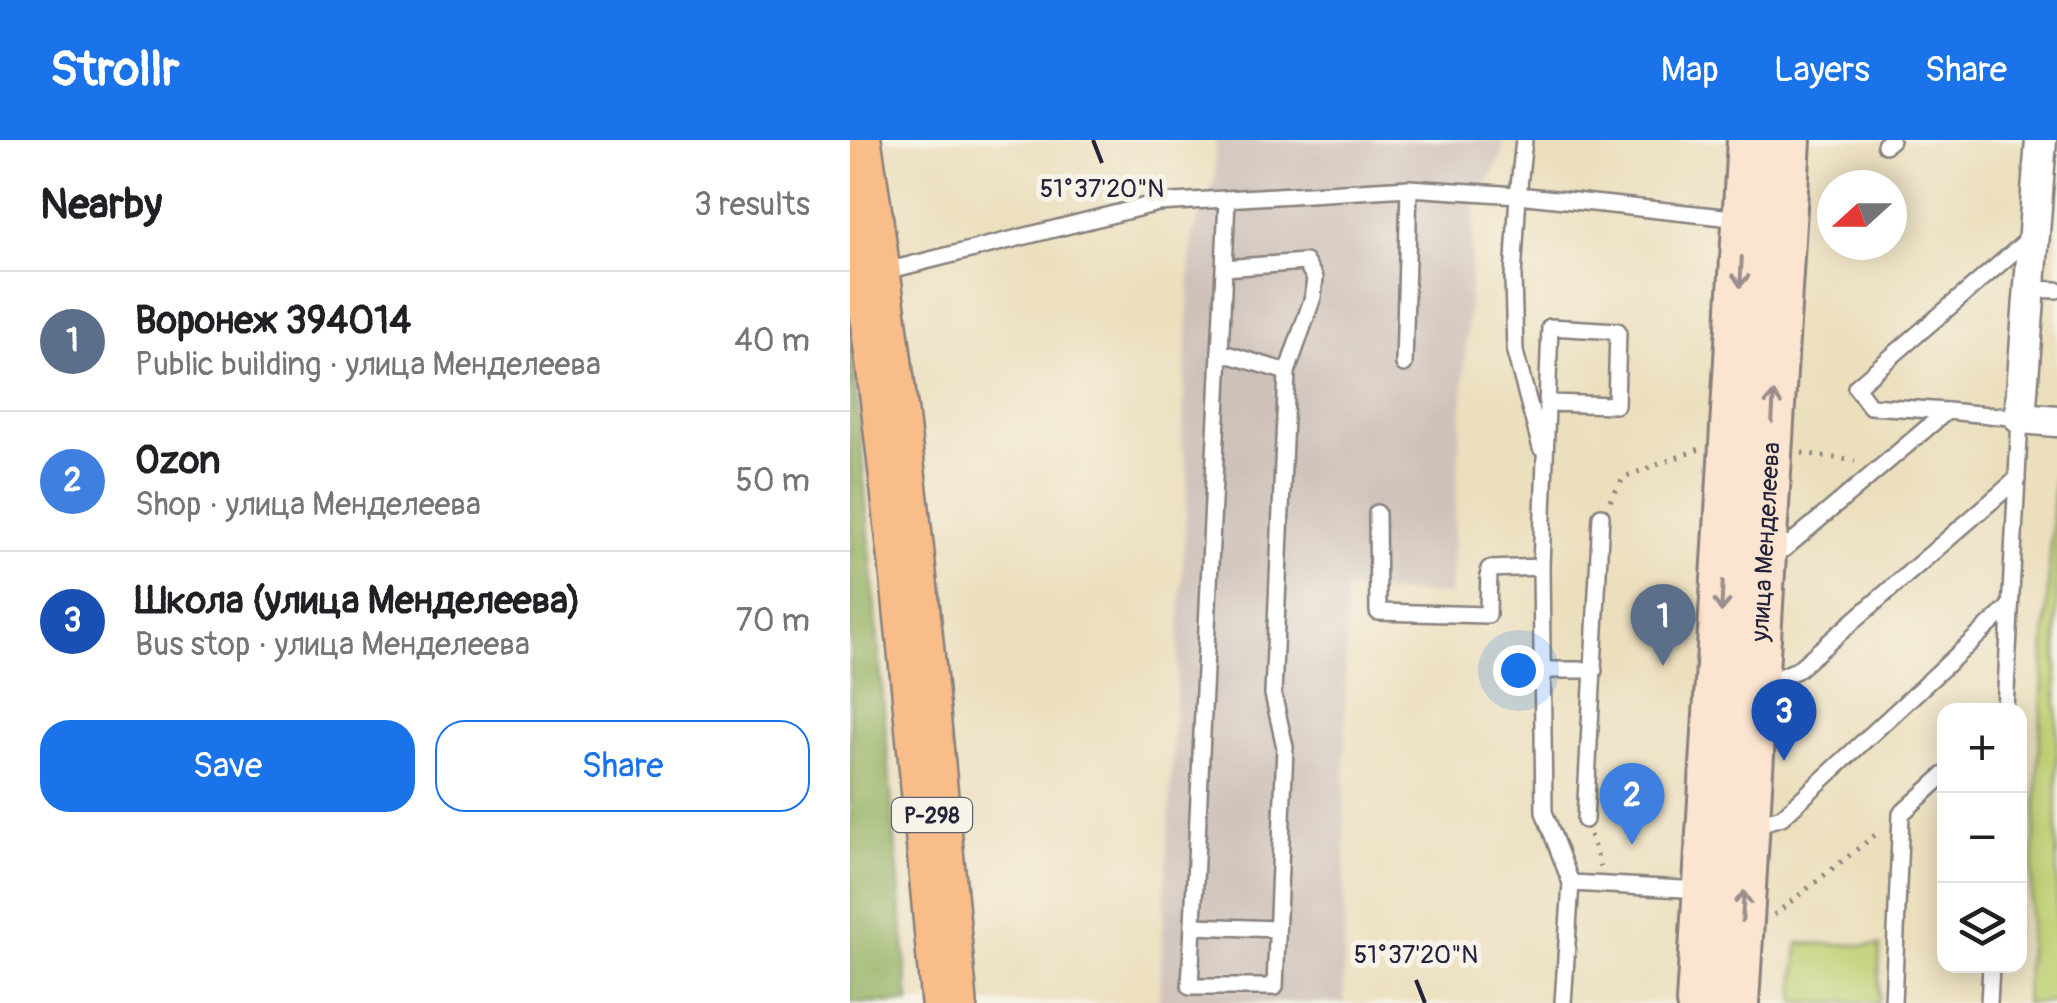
<!DOCTYPE html>
<meta charset="utf-8">
<style>
body{margin:0;font-family:Pangolin,sans-serif;background:#f6f6f6;color:#202124}
.controls{position:absolute;right:30px;bottom:30px;display:grid;overflow:hidden;border-radius:20px;box-shadow:0 5px 25px #0003}
.controls button{width:90px;height:90px;display:grid;place-items:center;padding:0;border:0;border-bottom:2px solid #e0e0e0;background:#fff;color:#202124;font:50px sans-serif}
.compass{position:absolute;left:967px;top:30px;width:90px;height:90px;border-radius:50%;background:#fff;box-shadow:0 5px 25px #0003;rotate:249deg}
.you{position:absolute;left:668px;top:530px;width:35px;height:35px;margin:-25px;border:8px solid #fff;border-radius:50%;background:#1a73e8;box-shadow:0 0 0 15px #1a73e833}
.badge{display:grid;place-items:center;width:65px;height:65px;border-radius:50%;background:#1a73e8;color:#fff;font-size:32px;font-weight:700}
.pin{position:absolute;translate:-50% -82px;filter:drop-shadow(0 2px 5px #0008)}
.pin::after{content:'';position:absolute;top:52px;width:35px;height:30px;background:inherit;clip-path:polygon(0 0,100% 0,50% 100%)}
.list{margin:0;padding:0;list-style:none}
h2{display:flex;justify-content:space-between;align-items:center;height:130px;margin:0;padding:0 40px;font-size:42px}
h2 small{font-size:32px;font-weight:400;color:#757577}
.list li{display:grid;grid-template-columns:65px 1fr auto;gap:30px;align-items:center;box-sizing:border-box;height:140px;padding:0 40px;border-top:2px solid #e0e0e0}
.list b{display:block;font-size:38px;white-space:nowrap}
.list p{margin:0;font-size:32px;white-space:nowrap;color:#757577}
.list em{font-size:32px;font-style:normal;color:#757577}
.actions{display:flex;gap:20px;padding:30px 40px}
.actions a{flex:1;padding:22px 0;border:2px solid #1a73e8;border-radius:30px;text-align:center;font-size:35px;color:#1a73e8}
.actions .main{background:#1a73e8;color:#fff}
.icon{flex:none;width:55px;height:55px;fill:none;stroke:currentColor;stroke-width:2;stroke-linecap:round;stroke-linejoin:round}
.map{position:relative;flex:none;width:1207px;height:863px;overflow:hidden}
header{display:flex;align-items:center;gap:60px;box-sizing:border-box;height:140px;padding:0 50px;background:#1a73e8;color:#fff}
header strong{font-size:48px}
nav{display:flex;gap:55px;margin-inline-start:auto;font-size:35px}
main{display:flex}
aside{flex:1;background:#fff}
.map>svg:first-child{display:block}
.industrial{fill:#cec1ba}
.green{fill:#bfd073;stroke:#707957;stroke-width:2.5}
.forest{fill:#97b265;stroke:#5c6a50;stroke-width:2.5}
.lines{fill:none;stroke-linecap:round;stroke-linejoin:round}
.lane-casing{stroke:#87807c;stroke-width:20}
.street-casing{stroke:#87807c;stroke-width:35}
.secondary-casing{stroke:#87807c;stroke-width:48}
.highway-casing{stroke:#87807c;stroke-width:60}
.path{stroke:#87807c;stroke-width:5;stroke-dasharray:2.5 8;stroke-linecap:butt}
.lane{stroke:#fff;stroke-width:15}
.street{stroke:#fff;stroke-width:30}
.secondary{stroke:#fce5d0;stroke-width:42}
.highway{stroke:#f8bd89;stroke-width:55}
.oneway{stroke:#9a8d8d}
.ticks{fill:none;stroke:#22223b;stroke-width:4}
.labels{text-anchor:middle;stroke-width:10;stroke-linejoin:round;paint-order:stroke}
.shield{fill:#f7f3e8;stroke:#62616f;stroke-width:2.5}
.shield-label{font-size:22px;font-weight:bold;fill:#22223b}
.street-label{font-size:25px;fill:#22223b;stroke:#f7f3e8}
.ticks-label{font-size:25px;text-anchor:middle;fill:#22223b;stroke:#f7f3e8;stroke-width:10;stroke-linejoin:round;paint-order:stroke}
</style>
<header>
<strong>Strollr</strong>
<nav><a>Map</a><a>Layers</a><a>Share</a></nav>
</header>
<main>
<aside>
<h2>Nearby<small>3 results</small></h2>
<ul class="list">
<li><span class="badge" style="background:#5c6f8a">1</span><div><b>Воронеж 394014</b><p>Public building · улица Менделеева</p></div><em>40 m</em></li>
<li><span class="badge" style="background:#3f7fe0">2</span><div><b>Ozon</b><p>Shop · улица Менделеева</p></div><em>50 m</em></li>
<li><span class="badge" style="background:#1a4fb4">3</span><div><b>Школа (улица Менделеева)</b><p>Bus stop · улица Менделеева</p></div><em>70 m</em></li>
</ul>
<div class="actions"><a class="main">Save</a><a>Share</a></div>
</aside>
<div class="map">
<svg width="1207" height="863" viewBox="0 0 1207 863">
<rect width="100%" height="100%" fill="#f7f3e8"/>
<filter id="ink" filterUnits="userSpaceOnUse"><feTurbulence type="fractalNoise" baseFrequency=".01" numOctaves="2"/><feDisplacementMap in="SourceGraphic" scale="20" xChannelSelector="R" yChannelSelector="G"/><feConvolveMatrix kernelMatrix="1 2 1 2 8 2 1 2 1" color-interpolation-filters="sRGB"/></filter>
<filter id="wash" filterUnits="userSpaceOnUse"><feTurbulence type="fractalNoise" baseFrequency=".0048" numOctaves="4" result="noise"/><feDisplacementMap in="SourceGraphic" scale="40" xChannelSelector="R" yChannelSelector="G"/><feGaussianBlur stdDeviation="2.25" result="paint"/><feColorMatrix in="noise" values="0 0 0 0 0 0 0 0 0 0 0 0 0 0 0 0 0 1.4 0 .05"/><feComposite in="paint" operator="in"/></filter>
<g filter="url(#wash)">
<rect width="100%" height="100%" fill="#ecdfbe"/>
<polygon class="industrial" points="365,0 653,0 652,16 625,65 600,455 496,450 494,863 309,863 338,332 332,303 342,96 365,38"/>
<g class="green">
<polygon points="1207,288 1207,863 1175,863"/>
<polygon points="948,803 1030,806 1028,863 945,863"/>
</g>
<polygon class="forest" points="0,176 59,863 0,863"/>
</g>
<g filter="url(#ink)">
<g class="lines">
<defs>
<g id="lane">
<polyline points="1035,5 1041,0"/>
<polyline points="374,128 455,122 465,138 463,157 437,232 423,554 435,607 425,847 340,847 374,128 377,59"/>
<polyline points="32,132 308,63 559,48 668,55 674,0"/>
<polyline points="1180,149 1207,150"/>
<polyline points="370,212 437,232"/>
<polyline points="554,224 559,48"/>
<polyline points="697,263 766,265 768,191 700,187 691,427 694,672 721,743 713,863"/>
<polyline points="1097,271 1020,266 1006,247 1181,97"/>
<polyline points="691,308 665,212 663,137 668,55 892,79"/>
<polyline points="527,373 528,472 638,475 639,429 691,427"/>
<polyline points="918,410 934,409 1097,271 1170,278 1155,570"/>
<polyline points="692,530 744,530"/>
<polyline points="911,537 928,538 947,530 1167,339"/>
<polyline points="735,680 751,376"/>
<polyline points="901,686 932,677 1160,466"/>
<polyline points="721,743 852,750"/>
<polyline points="343,786 427,789"/>
<polyline points="1043,863 1051,674 1094,635"/>
<polyline points="1139,863 1141,826"/>
</g>
<polyline id="street" points="1191,0 1170,278 1207,281"/>
<g id="secondary">
<polyline points="848,863 899,0"/>
<path id="s1" d="M887 863 939 0"/>
</g>
<path id="highway" d="M3 0C47 286 73 575 99 863"/>
</defs>
<use href="#lane" class="lane-casing"/>
<use href="#street" class="street-casing"/>
<use href="#secondary" class="secondary-casing"/>
<use href="#highway" class="highway-casing"/>
<g class="path">
<polyline points="952,313 1005,321"/>
<polyline points="760,361 774,337 850,309"/>
<polyline points="740,695 751,727"/>
<polyline points="924,775 1029,692"/>
</g>
<use href="#lane" class="lane"/>
<use href="#street" class="street"/>
<use href="#secondary" class="secondary"/>
<use href="#highway" class="highway"/>
</g>
<defs><path id="oneway-shaft" d="M-6 0H5M1.5-3L5.5 0L1.5 3" fill="none" stroke-width="1.6" stroke-linecap="round" stroke-linejoin="round" transform="scale(2.5)"/></defs>
<g class="oneway">
<use href="#oneway-shaft" transform="translate(891 132) rotate(93)"/>
<use href="#oneway-shaft" transform="translate(923 267) rotate(-87)"/>
<use href="#oneway-shaft" transform="translate(872 457) rotate(93)"/>
<use href="#oneway-shaft" transform="translate(893 766) rotate(-87)"/>
</g>
</g>
<path class="ticks" d="M243 0 252 23M566 840 575 863"/>
<g class="labels">
<rect class="shield" x="42" y="658" width="80" height="34" rx="8"/>
<g class="shield-label">
<text x="82" y="683">Р-298</text>
</g>
<g class="street-label">
<text dy="9" stroke="none"><textPath href="#s1" startOffset="462">улица Менделеева</textPath></text>
</g>
</g>
<g class="ticks-label">
<text x="252" y="57">51°37'20"N</text>
<text x="566" y="823">51°37'20"N</text>
</g>
</svg>
<div class="controls">
<button>+</button>
<button>−</button>
<button><svg class="icon" aria-label="layers" viewBox="0 0 24 24"><path d="M12 4l9 5-9 5-9-5zM3 14l9 5 9-5"/></svg></button>
</div>
<svg class="compass" viewBox="-18 -18 36 36"><path d="M0-13l5 13h-10z" fill="#e53935"/><path d="M0 13l5-13h-10z" fill="#757577"/></svg>
<div class="you"></div>
<div class="pin badge" style="left:813px;top:526px;background:#5c6f8a">1</div>
<div class="pin badge" style="left:782px;top:705px;background:#3f7fe0">2</div>
<div class="pin badge" style="left:934px;top:621px;background:#1a4fb4">3</div>
</div>
</main>
